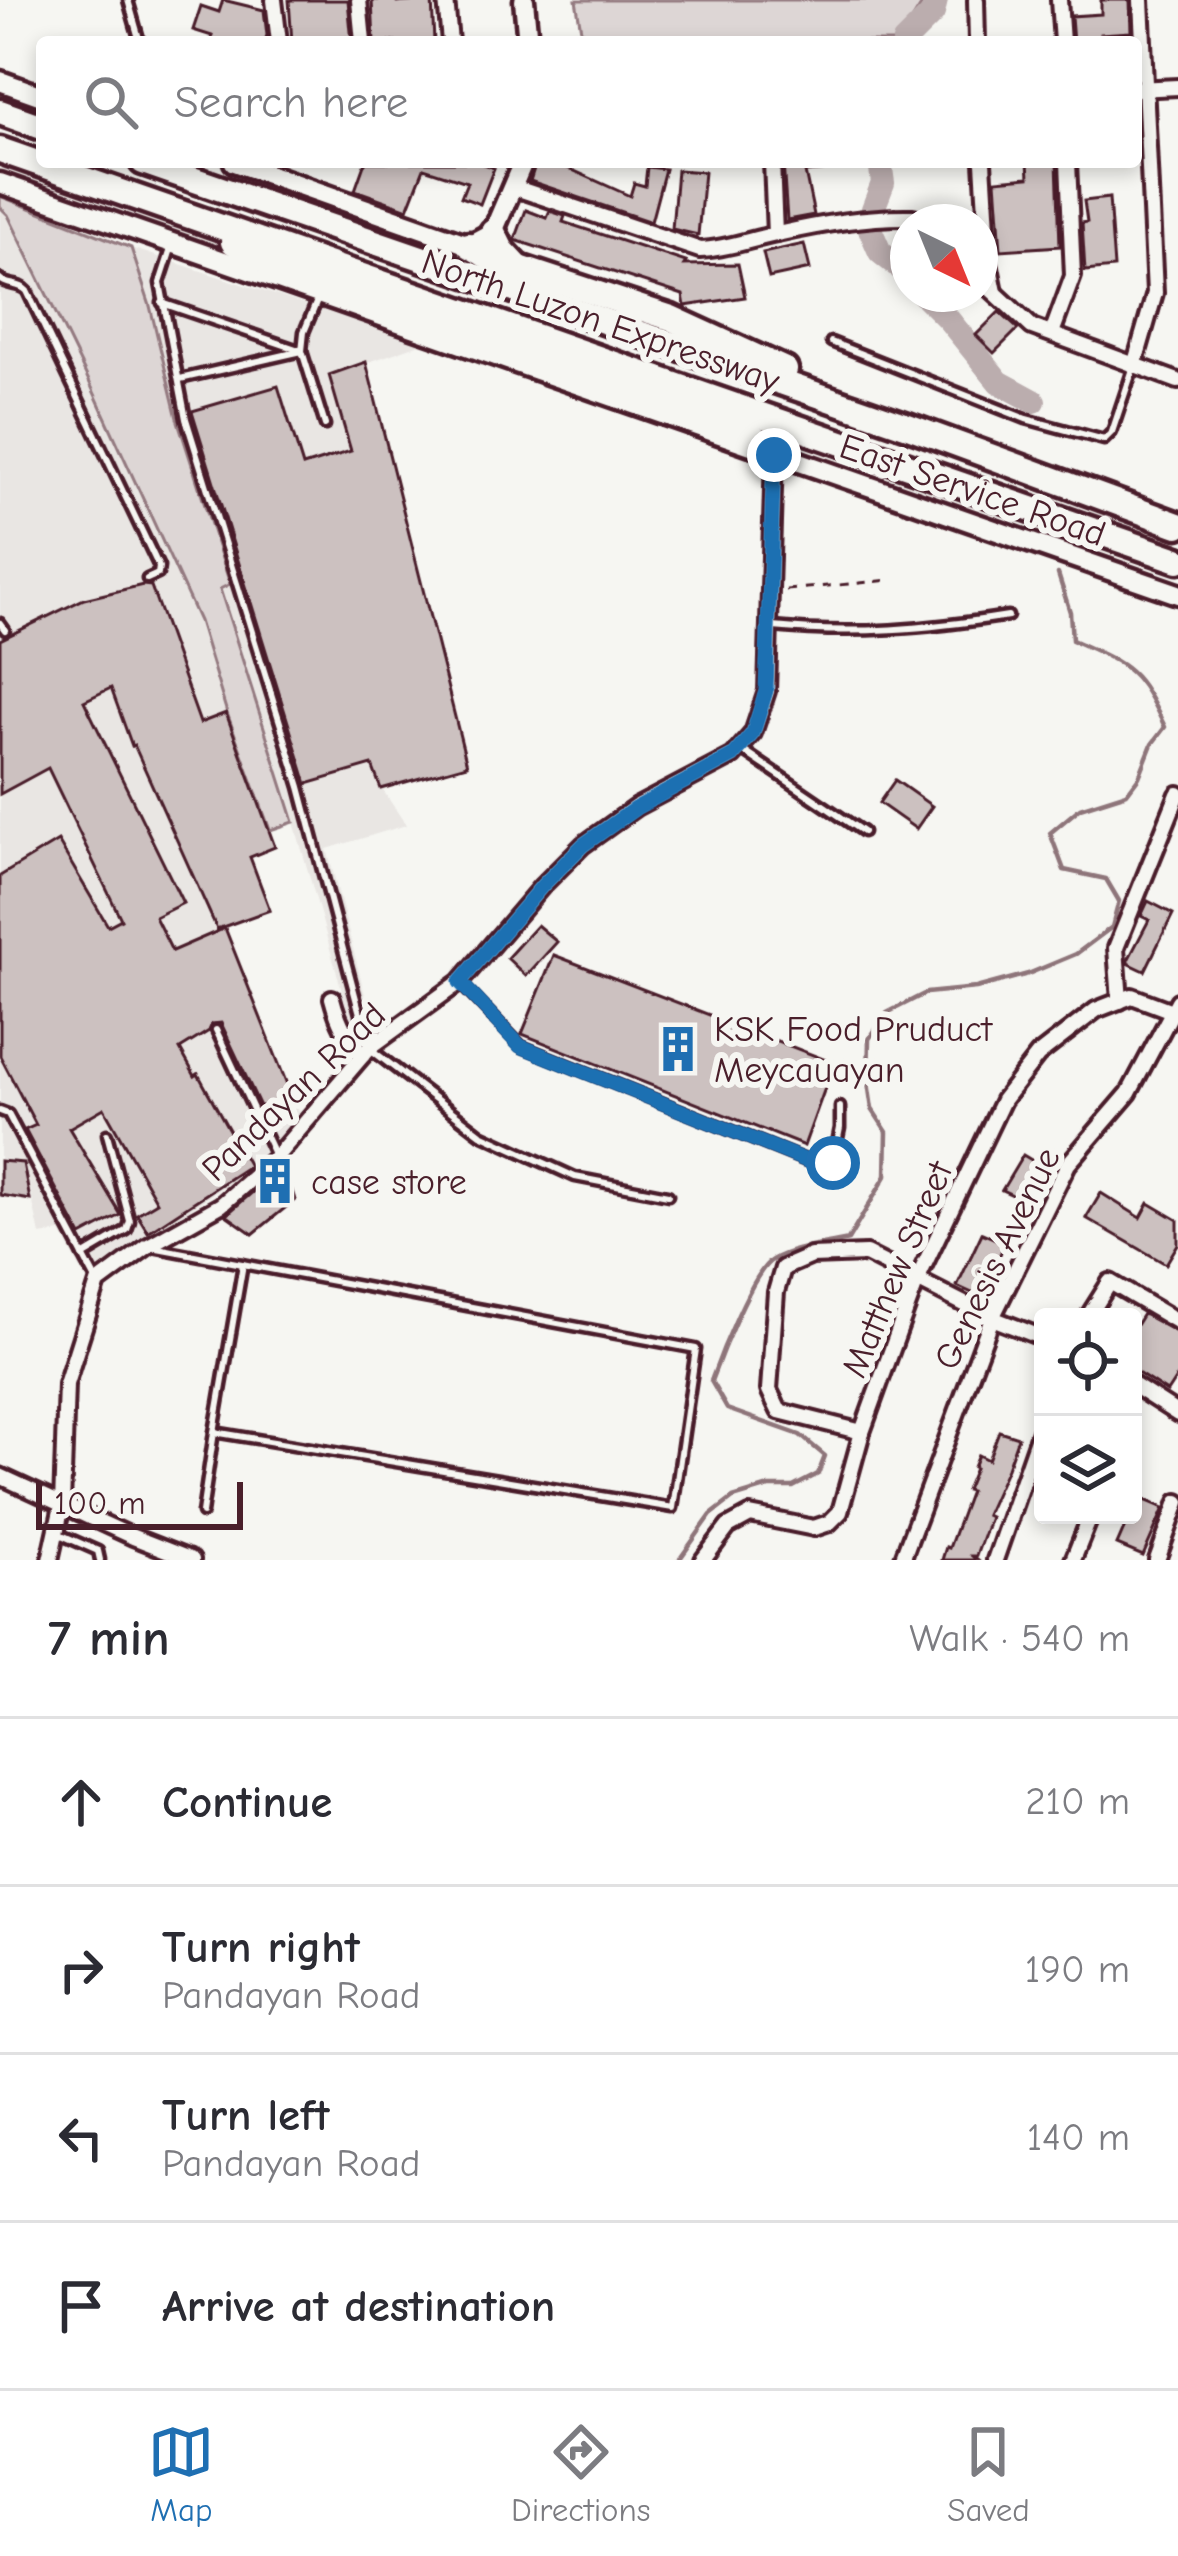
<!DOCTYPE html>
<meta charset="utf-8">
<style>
body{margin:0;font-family:"Comic Neue",sans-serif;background:#f7f7f7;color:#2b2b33}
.controls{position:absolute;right:36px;bottom:36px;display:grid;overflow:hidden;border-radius:12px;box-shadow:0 6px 18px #0003}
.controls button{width:108px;height:108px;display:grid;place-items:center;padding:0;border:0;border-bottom:3px solid #e1e1e2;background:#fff;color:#2b2b33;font:60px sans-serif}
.compass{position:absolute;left:890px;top:204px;width:108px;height:108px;border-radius:50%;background:#fff;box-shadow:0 6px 18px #0003;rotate:137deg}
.scale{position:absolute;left:36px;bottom:30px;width:207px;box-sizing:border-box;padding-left:12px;border:6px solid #4a1f2b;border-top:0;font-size:33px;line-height:42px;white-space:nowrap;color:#4a1f2b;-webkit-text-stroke:9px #f6f6f2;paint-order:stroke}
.stop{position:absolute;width:36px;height:36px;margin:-27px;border:9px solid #1f6fb2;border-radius:50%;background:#fff}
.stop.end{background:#1f6fb2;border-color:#fff;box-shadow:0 3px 12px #0008}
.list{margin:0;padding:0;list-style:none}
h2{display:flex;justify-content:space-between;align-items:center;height:156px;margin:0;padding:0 48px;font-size:51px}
h2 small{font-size:39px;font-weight:400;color:#7c7c81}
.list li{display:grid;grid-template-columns:78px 1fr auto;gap:36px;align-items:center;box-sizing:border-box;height:168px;padding:0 48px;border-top:3px solid #e1e1e2}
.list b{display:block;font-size:45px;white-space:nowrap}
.list p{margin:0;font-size:39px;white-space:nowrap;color:#7c7c81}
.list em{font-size:39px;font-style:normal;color:#7c7c81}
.icon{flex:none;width:66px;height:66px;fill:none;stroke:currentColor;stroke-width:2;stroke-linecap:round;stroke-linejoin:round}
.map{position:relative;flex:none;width:1178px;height:1560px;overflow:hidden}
.search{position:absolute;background:#fff;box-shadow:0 6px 18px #0003;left:36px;right:36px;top:36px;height:132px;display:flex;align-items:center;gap:30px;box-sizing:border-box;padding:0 42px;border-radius:12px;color:#7c7c81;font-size:45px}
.sheet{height:828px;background:#fff}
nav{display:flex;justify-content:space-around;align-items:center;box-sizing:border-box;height:168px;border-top:3px solid #e1e1e2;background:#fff;font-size:33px;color:#7c7c81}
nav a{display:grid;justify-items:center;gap:6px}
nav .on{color:#1f6fb2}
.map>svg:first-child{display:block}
.built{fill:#e9e6e3}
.green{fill:#ddd6d5;stroke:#947a80;stroke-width:3}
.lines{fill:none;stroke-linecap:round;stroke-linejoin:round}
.stream{stroke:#8e747a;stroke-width:4.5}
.river{stroke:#bbadae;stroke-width:24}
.building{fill:#ccc1c0;stroke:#4a1f2b;stroke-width:3}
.lane-casing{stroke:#4a1f2b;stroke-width:15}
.street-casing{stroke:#4a1f2b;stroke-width:22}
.secondary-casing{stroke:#4a1f2b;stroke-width:27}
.highway-casing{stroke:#4a1f2b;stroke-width:33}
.path{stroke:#4a1f2b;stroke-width:3;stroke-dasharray:9 9;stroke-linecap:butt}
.lane{stroke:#f6f6f2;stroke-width:6}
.street{stroke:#f6f6f2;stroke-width:14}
.secondary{stroke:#f6f6f2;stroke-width:18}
.highway{stroke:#f6f6f2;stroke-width:24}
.route{stroke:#1f6fb2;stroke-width:15}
.labels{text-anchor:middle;stroke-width:12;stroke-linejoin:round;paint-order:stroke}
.street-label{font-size:36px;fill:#4a1f2b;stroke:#f6f6f2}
.poi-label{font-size:36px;fill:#4a1f2b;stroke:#f6f6f2;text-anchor:start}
</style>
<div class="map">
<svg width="1178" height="1560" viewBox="0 0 1178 1560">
<rect width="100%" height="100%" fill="#f6f6f2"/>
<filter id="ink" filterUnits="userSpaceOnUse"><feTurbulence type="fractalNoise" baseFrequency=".00833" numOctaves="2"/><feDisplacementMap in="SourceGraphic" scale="24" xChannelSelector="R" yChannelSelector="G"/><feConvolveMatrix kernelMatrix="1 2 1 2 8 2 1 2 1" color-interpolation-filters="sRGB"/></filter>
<g filter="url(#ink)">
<g class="built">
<polygon points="0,207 8,215 88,379 199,621 227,713 270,830 276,848 250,858 271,911 226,928 300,1115 249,1169 86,1279 61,1232 40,1235 24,1162 0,1159"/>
<polygon points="131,248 423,343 366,363 467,765 382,789 406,825 327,849 373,1026 356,1040 294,822 220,588 230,583 177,418 150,306"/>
</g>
<g class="green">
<polygon points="576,0 924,0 924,1 898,42 583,42"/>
<polygon points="0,196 131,248 150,306 177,418 230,584 220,589 294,822 270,830 227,713 199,621 88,379 8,215 0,207"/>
</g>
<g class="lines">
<path class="stream" d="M679 1560 711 1515 733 1498 769 1487H793L818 1474 825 1456 800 1435 727 1409 711 1381C720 1356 753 1271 772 1260 794 1247 823 1246 848 1240L886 1176 887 1132 872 1109 868 1082 869 1039 887 1013 926 993 976 988 1028 974 1076 954 1112 927 1119 901 1106 879 1064 870 1050 833 1080 808 1127 793 1139 777 1152 744 1165 727C1137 668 1130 666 1072 640L1070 612 1058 574"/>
<g class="river">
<polyline points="904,42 933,13 936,0"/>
<polyline points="880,162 883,183 873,209 870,229 880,252 908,274"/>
<polyline points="923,294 948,319 999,382 1034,401"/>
</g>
</g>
<g class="building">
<polygon points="223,0 264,10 267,35 265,42 210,42 212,36 193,30 201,6 219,12"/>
<polygon points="289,0 348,0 352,42 292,42"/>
<polygon points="372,0 396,0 397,3 432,0 434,42 374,42"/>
<polygon points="1101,0 1130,0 1131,32 1101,34 1100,42 1073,42 1071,16 1101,14"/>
<polygon points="365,162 478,162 494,168 480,204 461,197 467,182 424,168 408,209 355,190"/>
<polygon points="536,162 571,162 568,168 630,196 634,183 645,186 647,167 665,169 651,222 530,181"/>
<polygon points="783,162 830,162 830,170 805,172 814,215 787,220"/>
<polygon points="1028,162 1057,162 1060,246 1001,250 996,180 1029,177"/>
<polygon points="677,170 704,172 698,235 672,229"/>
<polygon points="1109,198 1114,268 1085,271 1082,223 1087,222 1084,201"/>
<polygon points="526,210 547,218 550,211 565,216 563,222 686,262 684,265 738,264 745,297 685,306 683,295 515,240"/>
<polygon points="804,244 810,269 769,278 763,253"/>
<polygon points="999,312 1018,329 994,353 976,335"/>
<polygon points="366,362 467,765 381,789 372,765 307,784 192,411 278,386 303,466 351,451 329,375"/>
<polygon points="143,585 151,586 200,723 226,713 275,847 250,857 270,910 217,929 134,745 132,746 111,688 84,701 183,903 155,917 172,951 225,928 292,1097 263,1113 221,1023 212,1024 209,1031 180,1049 195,1076 198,1074 249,1166 148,1232 137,1214 157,1202 104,1108 69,1128 121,1215 81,1236 25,1130 36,1125 0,1056 0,876 58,841 108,926 121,919 48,768 0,794 0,640 84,599"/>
<polygon points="895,780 932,806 916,829 879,803"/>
<polygon points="1148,901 1173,914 1145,971 1128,963 1128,960 1149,920 1141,916"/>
<polygon points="537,925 557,942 526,976 507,958"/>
<polygon points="554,955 834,1063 804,1146 522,1034"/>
<polygon points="1023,1155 1043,1167 1034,1185 1038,1187 1030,1203 1002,1190"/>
<polygon points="0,1161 23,1163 30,1200 0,1195"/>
<polygon points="284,1165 295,1200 253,1234 226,1215"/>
<polygon points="1101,1193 1141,1218 1149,1203 1178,1220 1178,1244 1166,1264 1086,1218"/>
<polygon points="982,1233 1005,1243 981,1297 957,1286"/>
<polygon points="1143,1314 1178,1333 1178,1375 1167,1392 1133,1370 1133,1330"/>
<polygon points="999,1431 1018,1437 1007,1468 986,1515 990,1517 976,1556 972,1556 977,1560 942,1560 946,1547 949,1548 970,1491 966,1490 975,1468 973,1467 978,1455 988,1460"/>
<polygon points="1138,1497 1164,1508 1143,1556 1117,1545 1130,1515 1133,1515"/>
</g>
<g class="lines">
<defs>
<g id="lane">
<polyline points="128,0 140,42"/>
<polyline points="172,246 160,283 186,419 300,787 369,1048 481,1134 575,1177 668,1195"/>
<path d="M0 279C8 287 19 282 27 291L159 567 158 574 147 579"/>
<polyline points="162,303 302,351 304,332 319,296"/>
<polyline points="831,342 1026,419 1104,440 1112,432 1133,369"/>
<polyline points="180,379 302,351 325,425"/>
<polyline points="0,623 5,630"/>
<path d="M773 627C854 635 927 629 1008 616"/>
<polyline points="742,750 863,832"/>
<polyline points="462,985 521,1046 822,1167 833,1163 840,1128 840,1107"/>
<polyline points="216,1030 274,1154"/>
<polyline points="0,1111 8,1114 96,1280"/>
<polyline points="152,1247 696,1349 673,1508 214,1432 202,1513"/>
<polyline points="83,1256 127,1230 130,1221 107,1134"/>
<polyline points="214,1432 243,1264"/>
<polyline points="57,1533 98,1551 100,1560"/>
</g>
<g id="street">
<polyline points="274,0 279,42"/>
<polyline points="359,0 363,42"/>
<polyline points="446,0 450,42"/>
<polyline points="976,0 977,42"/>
<polyline points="1059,0 1062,42"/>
<polyline points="1136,89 1178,87"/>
<polyline points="772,162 775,234"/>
<polyline points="983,162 989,262 995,292"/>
<path d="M513 187 700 250C727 249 751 239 777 234 822 224 867 216 913 217L918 222"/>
<polyline points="980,279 1032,327 1178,381"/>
<polyline points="1052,333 1073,276 1068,162"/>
<polyline points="1134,366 1155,293 1141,0"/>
<path d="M332 998C338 1021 346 1038 363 1055"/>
<polyline points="1120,1001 1116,948 1178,794"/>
<polyline points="1088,1317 1110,1282 1178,1322"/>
<polyline points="1133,1385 1178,1414"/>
<polyline points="862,1432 779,1411 769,1390 776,1292 783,1268 811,1256 866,1254 992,1318 1043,1338"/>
<polyline points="0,1476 133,1537 192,1560"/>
<polyline points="50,1560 62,1506 66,1384 98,1283 148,1246 221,1205 275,1158 369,1048 460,982 542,886 583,845 636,807 733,756 753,733 767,691 774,455"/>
<polyline points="703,1560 728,1527 750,1515 814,1528 829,1523 840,1512 862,1432 917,1280 1003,1100 1038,1055 1096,1010 1132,996 1172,1011"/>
<polyline points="902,1560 992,1318 1068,1164 1129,1093 1178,1001"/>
<polyline points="995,1560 1043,1422"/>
<polyline points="1073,1560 1091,1515"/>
<polyline points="1157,1560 1178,1502"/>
</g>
<g id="secondary">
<polyline points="524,0 528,42"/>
<polyline points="0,81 42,96"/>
<polyline points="234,162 469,245 493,232 523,162"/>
<polyline points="0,183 1178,594"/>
</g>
<g id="highway">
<polyline points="0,112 42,127"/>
<polyline points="0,150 1178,560"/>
<polyline points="143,162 908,426 1178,525"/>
<polyline points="493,232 502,250 517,266"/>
<polyline points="233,242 271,264 732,427 752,435 774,455"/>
<polyline points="469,245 492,259 671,318 785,370"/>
</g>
</defs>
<use href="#lane" class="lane-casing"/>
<use href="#street" class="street-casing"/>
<use href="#secondary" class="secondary-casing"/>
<use href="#highway" class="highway-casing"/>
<polyline class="path" points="786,590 891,580"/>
<use href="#lane" class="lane"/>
<use href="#street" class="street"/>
<use href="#secondary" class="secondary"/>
<use href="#highway" class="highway"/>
</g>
</g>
<g class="lines" filter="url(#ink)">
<polyline class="route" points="774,455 766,691 753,733 733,756 636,808 583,845 542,886 460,982 520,1046 822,1167 833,1163"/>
</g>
<defs>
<symbol id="building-bare" viewBox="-9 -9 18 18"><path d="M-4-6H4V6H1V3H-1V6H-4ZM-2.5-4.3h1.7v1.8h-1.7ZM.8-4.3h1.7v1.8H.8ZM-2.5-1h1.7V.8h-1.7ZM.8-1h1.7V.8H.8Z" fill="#1f6fb2" stroke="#f6f6f2" stroke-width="2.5" paint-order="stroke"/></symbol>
</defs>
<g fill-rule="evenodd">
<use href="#building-bare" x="645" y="1016" width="66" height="66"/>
<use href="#building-bare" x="242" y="1148" width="66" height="66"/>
</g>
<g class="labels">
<g class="street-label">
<text transform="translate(601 320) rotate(19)" y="13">North Luzon Expressway</text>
<text transform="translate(973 489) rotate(19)" y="13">East Service Road</text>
<text transform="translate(293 1091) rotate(-44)" y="13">Pandayan Road</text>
<text transform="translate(996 1258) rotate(-64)" y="13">Genesis Avenue</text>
<text transform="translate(896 1269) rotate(-67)" y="13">Matthew Street</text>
</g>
<g class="poi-label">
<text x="714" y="1041">KSK Food Pruduct<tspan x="714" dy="41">Meycauayan</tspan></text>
<text x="311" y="1194">case store</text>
</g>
</g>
</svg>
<div class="controls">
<button><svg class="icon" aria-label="locate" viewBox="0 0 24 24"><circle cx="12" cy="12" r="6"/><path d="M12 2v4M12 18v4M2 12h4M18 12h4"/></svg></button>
<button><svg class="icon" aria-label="layers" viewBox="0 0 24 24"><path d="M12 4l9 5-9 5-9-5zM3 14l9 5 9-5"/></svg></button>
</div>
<svg class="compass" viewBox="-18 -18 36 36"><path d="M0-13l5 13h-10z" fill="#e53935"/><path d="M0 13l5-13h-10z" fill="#7c7c81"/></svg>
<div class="scale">100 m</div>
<div class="stop" style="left:833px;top:1163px"></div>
<div class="stop end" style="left:774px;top:455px"></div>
<div class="search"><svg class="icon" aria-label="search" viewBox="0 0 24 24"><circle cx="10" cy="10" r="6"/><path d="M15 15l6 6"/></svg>Search here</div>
</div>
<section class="sheet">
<h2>7 min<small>Walk · 540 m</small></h2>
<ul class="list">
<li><svg class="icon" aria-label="ahead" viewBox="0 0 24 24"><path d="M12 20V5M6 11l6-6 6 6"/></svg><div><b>Continue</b></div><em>210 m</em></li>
<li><svg class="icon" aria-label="right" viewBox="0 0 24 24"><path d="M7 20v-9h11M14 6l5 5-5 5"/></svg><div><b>Turn right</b><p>Pandayan Road</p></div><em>190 m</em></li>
<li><svg class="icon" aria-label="left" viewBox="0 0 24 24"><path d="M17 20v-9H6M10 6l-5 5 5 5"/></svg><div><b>Turn left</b><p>Pandayan Road</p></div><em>140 m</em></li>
<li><svg class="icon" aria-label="arrive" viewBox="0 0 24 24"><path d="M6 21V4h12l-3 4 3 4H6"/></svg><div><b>Arrive at destination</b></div></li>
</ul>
</section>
<nav>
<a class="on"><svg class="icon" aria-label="map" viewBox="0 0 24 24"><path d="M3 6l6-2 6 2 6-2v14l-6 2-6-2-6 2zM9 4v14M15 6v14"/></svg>Map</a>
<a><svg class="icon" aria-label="directions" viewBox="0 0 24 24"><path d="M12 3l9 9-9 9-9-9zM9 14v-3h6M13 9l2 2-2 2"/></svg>Directions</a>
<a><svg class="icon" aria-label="saved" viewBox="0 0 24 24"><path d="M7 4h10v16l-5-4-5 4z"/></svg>Saved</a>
</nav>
